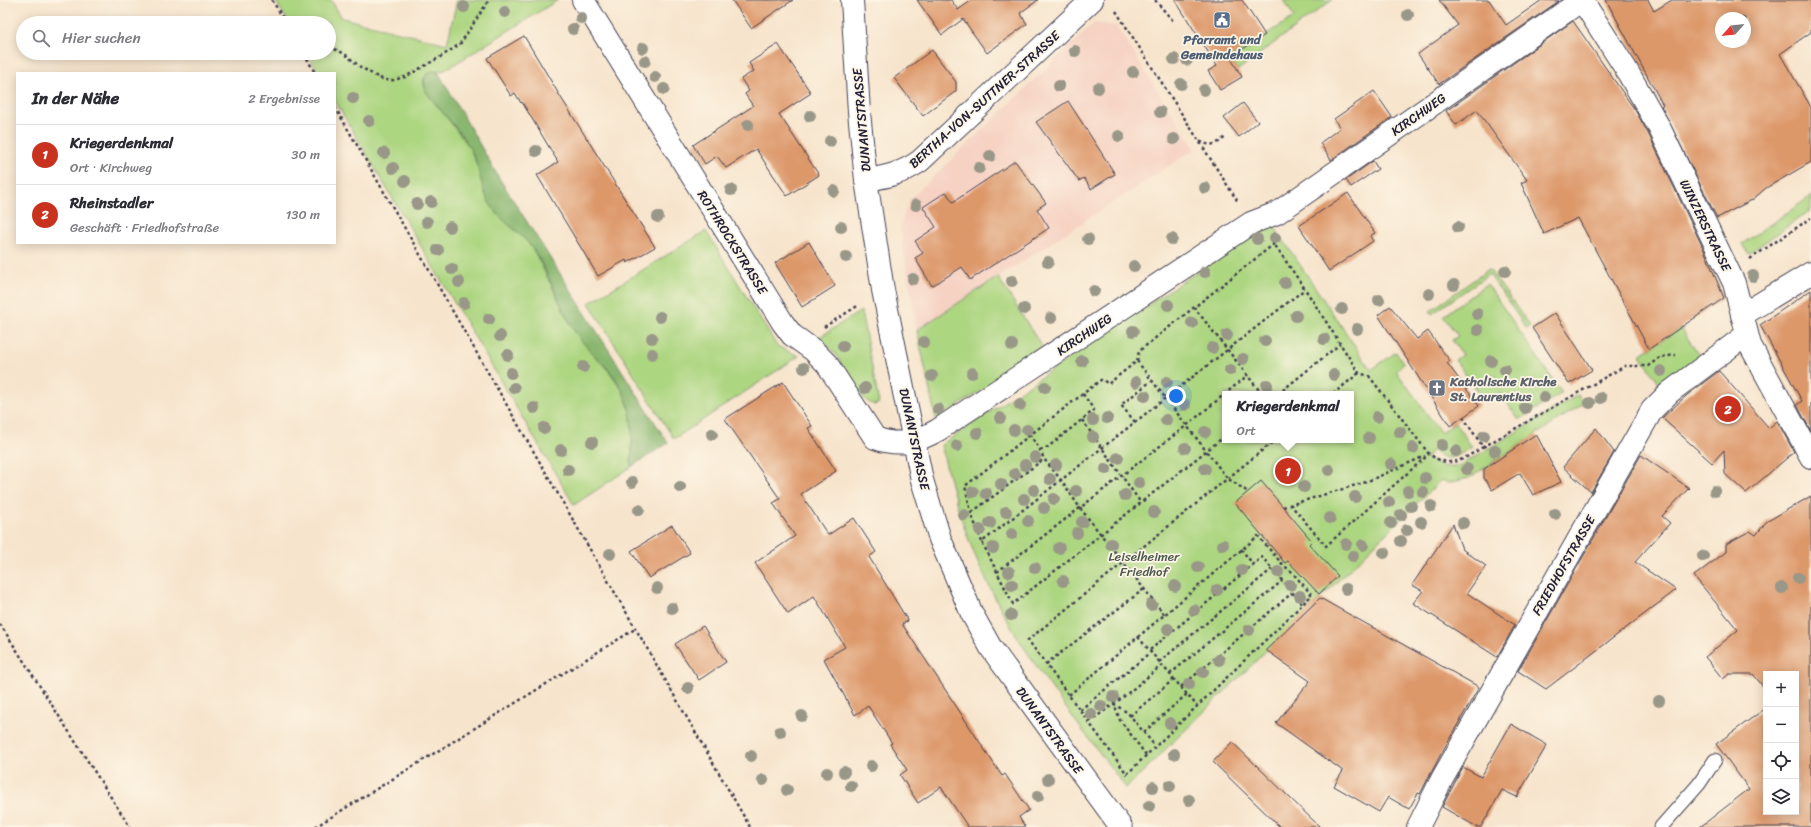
<!DOCTYPE html>
<html lang="de">
<meta charset="utf-8">
<style>
body{margin:0;font-family:Sriracha,sans-serif;background:#f7f7f7;color:#2b2b33}
.controls{position:absolute;right:12px;bottom:12px;display:grid;overflow:hidden;border-radius:0px;box-shadow:0 2px 10px #0003}
.controls button{width:36px;height:36px;display:grid;place-items:center;padding:0;border:0;border-bottom:1px solid #e1e1e2;background:#fff;color:#2b2b33;font:20px sans-serif}
.compass{position:absolute;left:1715px;top:12px;width:36px;height:36px;border-radius:50%;background:#fff;box-shadow:0 2px 10px #0003;rotate:243deg}
.you{position:absolute;left:1176px;top:396px;width:14px;height:14px;margin:-10px;border:3px solid #fff;border-radius:50%;background:#1a73e8;box-shadow:0 0 0 6px #1a73e833}
.badge{display:grid;place-items:center;width:26px;height:26px;border-radius:50%;background:#c8321e;color:#fff;font-size:13px;font-weight:700}
.pin{position:absolute;translate:-50% -50%;border:2px solid #fff;box-shadow:0 1px 4px #0006}
.popup{position:absolute;left:1222px;top:391px;width:132px;height:52px;box-sizing:border-box;display:grid;place-content:center;border-radius:0px;background:#fff;filter:drop-shadow(0 1px 3px #0005);font-size:13px;white-space:nowrap;color:#7c7c81}
.popup b{font-size:15px;color:#2b2b33}
.popup::after{content:'';position:absolute;left:50%;top:100%;margin-left:-8px;border:8px solid transparent;border-top-color:#fff}
.list{margin:0;padding:0;list-style:none}
h2{display:flex;justify-content:space-between;align-items:center;height:52px;margin:0;padding:0 16px;font-size:17px}
h2 small{font-size:13px;font-weight:400;color:#7c7c81}
.list li{display:grid;grid-template-columns:26px 1fr auto;gap:12px;align-items:center;box-sizing:border-box;height:60px;padding:0 16px;border-top:1px solid #e1e1e2}
.list b{display:block;font-size:15px;white-space:nowrap}
.list p{margin:0;font-size:13px;white-space:nowrap;color:#7c7c81}
.list em{font-size:13px;font-style:normal;color:#7c7c81}
.icon{flex:none;width:22px;height:22px;fill:none;stroke:currentColor;stroke-width:2;stroke-linecap:round;stroke-linejoin:round}
.map{position:relative;flex:none;width:1811px;height:827px;overflow:hidden}
.search{position:absolute;background:#fff;box-shadow:0 2px 10px #0003;left:16px;top:16px;width:320px;height:44px;display:flex;align-items:center;gap:10px;box-sizing:border-box;padding:0 14px;border-radius:22px;color:#7c7c81;font-size:15px}
.panel{position:absolute;background:#fff;box-shadow:0 2px 10px #0003;left:16px;top:72px;width:320px;height:172px;border-radius:0px}
.map>svg:first-child{display:block}
.built{fill:#f6d2c3}
.green{fill:#add681;stroke:#687c5e;fill-rule:evenodd}
.forest{fill:#8ab76f;stroke:#566c55}
.building{fill:#dd986a;fill-rule:evenodd}
.lines{fill:none;stroke-linecap:round;stroke-linejoin:round}
.service-casing{stroke:#423f51;stroke-width:15}
.minor-casing{stroke:#423f51;stroke-width:24}
.tertiary-casing{stroke:#423f51;stroke-width:24}
.path{stroke:#423f51;stroke-width:2.5;stroke-dasharray:3 3;stroke-linecap:butt}
.service{stroke:#fff;stroke-width:13}
.minor{stroke:#fff;stroke-width:22}
.tertiary{stroke:#fff;stroke-width:22}
.tree{fill:#999788}
.labels{text-anchor:middle;stroke-width:3.5;stroke-linejoin:round;paint-order:stroke}
.service-label{font-size:13px;font-weight:bold;fill:#4e5e75;stroke:#fcf5e5}
.street-label{font-size:13px;fill:#22223b;stroke:#fcf5e5}
.worship-label{font-size:13px;font-weight:bold;fill:#5b616d;stroke:#fcf5e5;text-anchor:start}
.park-label{font-size:13px;fill:#4c5850;stroke:#fcf5e5}
</style>
<div class="map">
<svg width="1811" height="827" viewBox="0 0 1811 827">
<rect width="100%" height="100%" fill="#fcf5e5"/>
<filter id="ink" filterUnits="userSpaceOnUse"><feTurbulence type="fractalNoise" baseFrequency=".025" numOctaves="2"/><feDisplacementMap in="SourceGraphic" scale="8" xChannelSelector="R" yChannelSelector="G"/><feConvolveMatrix kernelMatrix="1 2 1 2 8 2 1 2 1" color-interpolation-filters="sRGB"/></filter>
<filter id="wash" filterUnits="userSpaceOnUse"><feTurbulence type="fractalNoise" baseFrequency=".012" numOctaves="4" result="noise"/><feDisplacementMap in="SourceGraphic" scale="16" xChannelSelector="R" yChannelSelector="G"/><feGaussianBlur stdDeviation="0.9" result="paint"/><feColorMatrix in="noise" values="0 0 0 0 0 0 0 0 0 0 0 0 0 0 0 0 0 1.4 0 .05"/><feComposite in="paint" operator="in"/></filter>
<g filter="url(#wash)">
<rect width="100%" height="100%" fill="#f7e4cc"/>
<polygon class="built" points="1094,23 1116,26 1195,149 917,330 900,227 910,199"/>
<g class="green">
<polygon points="275,0 331,0 342,18 447,44 457,0 558,0 445,70 427,74 423,80 425,90 469,146 498,215 523,236 533,249 574,330 591,352 609,371 621,388 628,402 633,424 631,467 574,505 335,101 335,73 318,73 307,53 329,53 329,23 289,23"/>
<polygon points="1284,0 1332,0 1238,70 1230,58 1294,17"/>
<polygon points="1811,196 1811,210 1748,254 1742,244"/>
<path d="M1273 225 1371 370 1396 352 1404 364 1396 371 1441 433 1455 423 1472 447C1456 457 1449 464 1432 450L1427 458C1438 466 1448 470 1461 465L1578 395 1583 404 1469 478 1448 483 1441 480 1126 788C1074 718 1017 649 981 569 963 530 951 487 941 445L1214 260ZM1225 394H1351V440H1225Z"/>
<polygon points="706,231 777,346 799,356 674,439 589,303"/>
<polygon points="1489,269 1530,326 1527,329 1489,274 1432,314 1430,311"/>
<polygon points="998,277 1044,350 936,420 917,330"/>
<polygon points="1487,284 1562,393 1519,420 1500,393 1486,402 1455,360 1462,355 1452,340 1458,336 1443,316"/>
<path d="M861 311 879 403 875 405C855 399 847 371 836 355 831 348 825 343 818 338Z"/>
<polygon points="1681,328 1700,357 1660,384 1640,355"/>
</g>
<path class="forest" d="M432 71 438 72 499 178 668 443 631 467C633 429 635 402 609 370 597 357 583 345 573 329 558 303 549 272 532 248 520 231 501 222 490 204 479 186 480 163 468 145 456 125 438 110 425 90 424 81 423 75 432 71Z"/>
<g id="blocks">
<g class="building">
<polygon points="732,0 793,0 751,28"/>
<polygon points="917,0 951,0 958,10 972,0 1038,0 1020,13 1027,24 987,53 963,19 942,35"/>
<polygon points="1175,0 1242,0 1265,35 1230,57 1242,77 1220,90 1208,71 1217,66"/>
<polygon points="1439,0 1489,0 1506,25 1542,0 1559,1 1439,84 1418,54 1458,25"/>
<path d="M1606 0H1648L1654 11 1672 0H1811V32L1780 54 1811 107V162L1766 188 1752 200 1717 218 1661 106 1663 105ZM1721 18H1745V42H1721Z"/>
<polygon points="1573,21 1635,110 1648,133 1705,252 1724,298 1649,349 1578,218 1544,234 1521,183 1527,180 1477,110 1456,125 1446,111"/>
<polygon points="524,36 560,96 655,247 627,263 626,260 598,276 537,175 558,162 522,102 521,103 515,93 511,96 487,58"/>
<polygon points="778,44 811,93 779,114 819,175 787,196 756,149 726,168 717,156 705,164 693,145 753,106 745,94 749,91 741,79 754,71 749,63"/>
<polygon points="932,50 956,82 956,91 923,116 894,78"/>
<polygon points="1374,91 1392,117 1331,160 1320,143 1340,128 1334,119"/>
<polygon points="1068,101 1115,174 1091,189 1084,178 1079,181 1036,122"/>
<polygon points="1243,103 1258,122 1239,137 1224,118"/>
<polygon points="1015,161 1046,203 1037,209 1049,228 970,280 962,267 932,286 915,258 923,253 915,241 936,227 923,207 946,192 953,202"/>
<polygon points="1373,161 1378,169 1351,187 1346,180"/>
<polygon points="1348,193 1375,233 1370,236 1373,241 1329,271 1299,226"/>
<polygon points="809,242 835,286 802,307 775,263"/>
<polygon points="1811,290 1811,431 1797,405 1802,401 1760,325"/>
<polygon points="1390,306 1417,339 1428,331 1450,361 1447,363 1479,406 1450,426 1378,315"/>
<polygon points="1555,313 1592,370 1569,384 1532,328"/>
<polygon points="1719,371 1769,428 1777,421 1794,452 1746,493 1725,474 1724,450 1712,463 1662,418 1686,396"/>
<polygon points="783,382 812,426 808,428 836,471 801,494 828,535 854,518 876,552 869,557 908,621 902,624 1002,776 1005,774 1029,810 1019,817 1025,827 968,827 941,787 918,803 900,775 907,770 890,744 892,743 868,706 855,715 824,659 845,647 814,596 788,614 755,563 795,536 773,503 780,499 725,419"/>
<polygon points="1596,428 1614,452 1591,492 1563,467"/>
<polygon points="1536,434 1561,482 1533,495 1520,473 1492,490 1484,478 1484,469"/>
<polygon points="1641,455 1689,488 1662,516 1670,523 1635,562 1676,590 1546,689 1518,671"/>
<polygon points="1261,481 1312,541 1309,544 1338,576 1319,594 1288,561 1285,563 1235,503"/>
<polygon points="1811,496 1811,827 1700,827 1749,789 1716,744 1766,708 1766,812 1796,812 1796,674 1766,674 1766,690 1753,674 1729,674 1723,679 1705,657 1738,630 1694,576 1726,552 1726,544 1750,531 1756,535 1766,522"/>
<polygon points="1453,524 1462,549 1486,566 1467,593 1515,625 1497,657 1413,603 1423,591 1412,585"/>
<polygon points="672,525 690,553 649,578 631,551"/>
<polygon points="1320,598 1479,687 1441,754 1420,794 1418,793 1409,809 1388,797 1379,812 1334,786 1343,771 1276,723 1310,681 1266,650"/>
<polygon points="703,626 726,662 699,680 675,644"/>
<polygon points="1511,724 1547,745 1517,797 1502,790 1481,827 1477,827 1442,807 1463,767 1481,777"/>
<polygon points="1232,742 1257,766 1320,827 1280,827 1213,762"/>
</g>
</g>
</g>
<g filter="url(#ink)">
<use href="#blocks" fill-opacity="0" stroke="#423f51" stroke-width="1"/>
<g class="lines">
<defs>
<polyline id="service" points="1661,827 1699,784 1715,760"/>
<g id="minor">
<path d="M583 0 783 323 792 335 813 350 827 364 875 438C899 447 917 442 938 430L1251 223 1277 213 1582 0"/>
<polyline points="852,0 859,112 866,180 883,290 922,480 940,539 972,614 991,648 1121,827"/>
<path d="M866 180C887 177 903 173 920 161L1092 0"/>
<polyline points="1742,315 1811,273"/>
<polyline points="1418,827 1442,779 1652,410 1670,392 1746,335"/>
</g>
<polyline id="tertiary" points="1582,0 1626,69 1659,127 1734,283 1750,345 1811,457"/>
</defs>
<use href="#service" class="service-casing"/>
<use href="#minor" class="minor-casing"/>
<use href="#tertiary" class="tertiary-casing"/>
<g class="path">
<polyline points="272,0 286,23"/>
<polyline points="1155,0 1174,22"/>
<polyline points="1116,11 1238,202"/>
<polyline points="329,49 332,48 345,54 359,66 379,78 390,81 405,77 442,56 460,44 489,0"/>
<polyline points="304,53 315,73"/>
<polyline points="307,59 317,53"/>
<polyline points="335,107 750,827"/>
<path d="M1200 141C1210 147 1217 145 1225 137"/>
<path d="M1272 241 1305 289 1359 373 1369 376 1429 454C1451 470 1463 459 1483 447"/>
<polyline points="1750,259 1811,218"/>
<polyline points="1194,307 1262,394"/>
<polyline points="824,327 859,305"/>
<polyline points="1137,361 1139,351 1274,244"/>
<polyline points="1278,394 1340,344"/>
<polyline points="1333,394 1359,373"/>
<polyline points="1463,417 1483,447 1625,366 1648,366 1661,357 1676,355"/>
<polyline points="1082,420 1141,503"/>
<polyline points="1135,422 1121,405 1151,381"/>
<polyline points="1225,436 1013,604 982,542 1305,289"/>
<polyline points="1040,450 1048,447 1094,410 1083,394"/>
<polyline points="1290,504 1326,546 1429,454"/>
<polyline points="1283,507 1366,482 1425,456"/>
<polyline points="972,512 1044,459"/>
<polyline points="982,542 972,516 965,486 1030,435"/>
<polyline points="1241,549 1253,564"/>
<polyline points="997,572 1186,426 1248,375"/>
<polyline points="1164,614 1080,508 1062,481 1044,459 1040,450 1030,435 1102,379 1108,384 1137,361 1227,478 1248,492"/>
<polyline points="0,624 130,827"/>
<polyline points="1138,637 1197,706"/>
<polyline points="1150,650 1262,557 1302,604"/>
<polyline points="1159,662 1272,569"/>
<polyline points="1046,664 1144,589"/>
<polyline points="1170,674 1282,581"/>
<polyline points="1181,687 1292,593"/>
<polyline points="1069,695 1258,536 1283,565 1291,571 1312,595 1127,774 1028,640 1275,440"/>
<polyline points="1080,710 1151,652"/>
<polyline points="1130,716 1174,679"/>
<polyline points="1089,722 1122,698 1162,665"/>
<polyline points="1144,732 1187,694"/>
<polyline points="1146,755 1120,720 1114,704 1128,713 1155,746"/>
<polyline points="315,827 635,629"/>
</g>
<use href="#service" class="service"/>
<use href="#minor" class="minor"/>
<use href="#tertiary" class="tertiary"/>
</g>
<g class="tree">
<circle cx="464" cy="7" r="6"/>
<circle cx="505" cy="12" r="6"/>
<circle cx="1408" cy="15" r="6"/>
<circle cx="581" cy="18" r="6"/>
<circle cx="573" cy="29" r="6"/>
<circle cx="643" cy="48" r="6"/>
<circle cx="1075" cy="51" r="6"/>
<circle cx="1174" cy="59" r="6"/>
<circle cx="1187" cy="60" r="6"/>
<circle cx="645" cy="61" r="6"/>
<circle cx="1133" cy="72" r="6"/>
<circle cx="655" cy="77" r="6"/>
<circle cx="1181" cy="84" r="6"/>
<circle cx="1059" cy="86" r="6"/>
<circle cx="1098" cy="88" r="6"/>
<circle cx="664" cy="89" r="6"/>
<circle cx="1204" cy="90" r="6"/>
<circle cx="353" cy="98" r="6"/>
<circle cx="1160" cy="112" r="6"/>
<circle cx="810" cy="116" r="6"/>
<circle cx="369" cy="121" r="6"/>
<circle cx="748" cy="125" r="6"/>
<circle cx="1119" cy="136" r="6"/>
<circle cx="1174" cy="139" r="6"/>
<circle cx="830" cy="141" r="6"/>
<circle cx="536" cy="151" r="6"/>
<circle cx="384" cy="153" r="6"/>
<circle cx="990" cy="156" r="6"/>
<circle cx="393" cy="168" r="6"/>
<circle cx="979" cy="168" r="6"/>
<circle cx="405" cy="181" r="6"/>
<circle cx="1205" cy="188" r="6"/>
<circle cx="731" cy="190" r="6"/>
<circle cx="834" cy="191" r="6"/>
<circle cx="431" cy="202" r="6"/>
<circle cx="417" cy="204" r="6"/>
<circle cx="916" cy="205" r="6"/>
<circle cx="658" cy="217" r="6"/>
<circle cx="427" cy="222" r="6"/>
<circle cx="450" cy="227" r="6"/>
<circle cx="841" cy="227" r="6"/>
<circle cx="1458" cy="227" r="6"/>
<circle cx="1275" cy="238" r="6"/>
<circle cx="1088" cy="239" r="6"/>
<circle cx="1172" cy="239" r="6"/>
<circle cx="1257" cy="239" r="6"/>
<circle cx="438" cy="250" r="6"/>
<circle cx="846" cy="257" r="6"/>
<circle cx="1048" cy="262" r="6"/>
<circle cx="1134" cy="266" r="6"/>
<circle cx="452" cy="269" r="6"/>
<circle cx="1505" cy="271" r="6"/>
<circle cx="1205" cy="272" r="6"/>
<circle cx="1753" cy="276" r="6"/>
<circle cx="913" cy="279" r="6"/>
<circle cx="1012" cy="281" r="6"/>
<circle cx="459" cy="282" r="6"/>
<circle cx="1285" cy="283" r="6"/>
<circle cx="1454" cy="285" r="6"/>
<circle cx="1094" cy="291" r="6"/>
<circle cx="1429" cy="294" r="6"/>
<circle cx="1379" cy="300" r="6"/>
<circle cx="464" cy="303" r="6"/>
<circle cx="1168" cy="305" r="6"/>
<circle cx="1024" cy="309" r="6"/>
<circle cx="1342" cy="309" r="6"/>
<circle cx="1477" cy="314" r="6"/>
<circle cx="1296" cy="316" r="6"/>
<circle cx="660" cy="317" r="6"/>
<circle cx="1051" cy="318" r="6"/>
<circle cx="489" cy="319" r="6"/>
<circle cx="1192" cy="323" r="6"/>
<circle cx="1357" cy="329" r="6"/>
<circle cx="1478" cy="330" r="6"/>
<circle cx="1133" cy="331" r="6"/>
<circle cx="1227" cy="335" r="6"/>
<circle cx="500" cy="336" r="6"/>
<circle cx="652" cy="338" r="6"/>
<circle cx="1324" cy="339" r="6"/>
<circle cx="1265" cy="341" r="6"/>
<circle cx="924" cy="342" r="6"/>
<circle cx="1012" cy="345" r="6"/>
<circle cx="843" cy="346" r="6"/>
<circle cx="1212" cy="348" r="6"/>
<circle cx="652" cy="354" r="6"/>
<circle cx="508" cy="355" r="6"/>
<circle cx="1243" cy="359" r="6"/>
<circle cx="1082" cy="361" r="6"/>
<circle cx="1491" cy="361" r="6"/>
<circle cx="583" cy="367" r="6"/>
<circle cx="804" cy="368" r="6"/>
<circle cx="1230" cy="370" r="6"/>
<circle cx="1505" cy="370" r="6"/>
<circle cx="1661" cy="371" r="6"/>
<circle cx="511" cy="373" r="6"/>
<circle cx="972" cy="373" r="6"/>
<circle cx="1334" cy="375" r="6"/>
<circle cx="932" cy="376" r="6"/>
<circle cx="1136" cy="382" r="6"/>
<circle cx="1167" cy="382" r="6"/>
<circle cx="1267" cy="385" r="6"/>
<circle cx="1045" cy="387" r="6"/>
<circle cx="514" cy="388" r="6"/>
<circle cx="865" cy="388" r="6"/>
<circle cx="1145" cy="396" r="6"/>
<circle cx="1544" cy="397" r="6"/>
<circle cx="1601" cy="398" r="6"/>
<circle cx="1590" cy="403" r="6"/>
<circle cx="1020" cy="405" r="6"/>
<circle cx="1185" cy="405" r="6"/>
<circle cx="534" cy="408" r="6"/>
<circle cx="1525" cy="408" r="6"/>
<circle cx="938" cy="409" r="6"/>
<circle cx="1377" cy="417" r="6"/>
<circle cx="1000" cy="418" r="6"/>
<circle cx="1107" cy="418" r="6"/>
<circle cx="1093" cy="420" r="6"/>
<circle cx="1166" cy="420" r="6"/>
<circle cx="544" cy="428" r="6"/>
<circle cx="1014" cy="430" r="6"/>
<circle cx="1027" cy="430" r="6"/>
<circle cx="1205" cy="432" r="6"/>
<circle cx="1400" cy="432" r="6"/>
<circle cx="977" cy="433" r="6"/>
<circle cx="712" cy="434" r="6"/>
<circle cx="1484" cy="436" r="6"/>
<circle cx="1093" cy="437" r="6"/>
<circle cx="1369" cy="438" r="6"/>
<circle cx="592" cy="442" r="6"/>
<circle cx="1442" cy="445" r="6"/>
<circle cx="957" cy="446" r="6"/>
<circle cx="1185" cy="448" r="6"/>
<circle cx="1413" cy="448" r="6"/>
<circle cx="561" cy="450" r="6"/>
<circle cx="1456" cy="451" r="6"/>
<circle cx="1495" cy="451" r="6"/>
<circle cx="1035" cy="457" r="6"/>
<circle cx="1118" cy="458" r="6"/>
<circle cx="1391" cy="464" r="6"/>
<circle cx="1025" cy="465" r="6"/>
<circle cx="1056" cy="465" r="6"/>
<circle cx="1106" cy="469" r="6"/>
<circle cx="1205" cy="469" r="6"/>
<circle cx="1467" cy="469" r="6"/>
<circle cx="568" cy="470" r="6"/>
<circle cx="1329" cy="470" r="6"/>
<circle cx="1015" cy="474" r="6"/>
<circle cx="1425" cy="478" r="6"/>
<circle cx="1050" cy="479" r="6"/>
<circle cx="632" cy="482" r="6"/>
<circle cx="1139" cy="483" r="6"/>
<circle cx="1001" cy="484" r="6"/>
<circle cx="680" cy="487" r="6"/>
<circle cx="1304" cy="487" r="6"/>
<circle cx="1034" cy="490" r="6"/>
<circle cx="1076" cy="491" r="6"/>
<circle cx="1408" cy="491" r="6"/>
<circle cx="1715" cy="491" r="6"/>
<circle cx="973" cy="492" r="6"/>
<circle cx="1423" cy="492" r="6"/>
<circle cx="986" cy="493" r="6"/>
<circle cx="1125" cy="495" r="6"/>
<circle cx="1355" cy="497" r="6"/>
<circle cx="1024" cy="499" r="6"/>
<circle cx="1054" cy="499" r="6"/>
<circle cx="1389" cy="502" r="6"/>
<circle cx="1411" cy="506" r="6"/>
<circle cx="1431" cy="506" r="6"/>
<circle cx="1044" cy="508" r="6"/>
<circle cx="639" cy="510" r="6"/>
<circle cx="1006" cy="512" r="6"/>
<circle cx="1154" cy="512" r="6"/>
<circle cx="1555" cy="514" r="6"/>
<circle cx="964" cy="515" r="6"/>
<circle cx="1401" cy="515" r="6"/>
<circle cx="1330" cy="518" r="6"/>
<circle cx="1028" cy="521" r="6"/>
<circle cx="1082" cy="522" r="6"/>
<circle cx="1421" cy="522" r="6"/>
<circle cx="990" cy="523" r="6"/>
<circle cx="1391" cy="523" r="6"/>
<circle cx="1463" cy="523" r="6"/>
<circle cx="980" cy="530" r="6"/>
<circle cx="1407" cy="530" r="6"/>
<circle cx="1077" cy="533" r="6"/>
<circle cx="1012" cy="534" r="6"/>
<circle cx="1401" cy="541" r="6"/>
<circle cx="1111" cy="544" r="6"/>
<circle cx="1346" cy="544" r="6"/>
<circle cx="1223" cy="545" r="6"/>
<circle cx="1363" cy="545" r="6"/>
<circle cx="993" cy="548" r="6"/>
<circle cx="1059" cy="548" r="6"/>
<circle cx="1384" cy="553" r="6"/>
<circle cx="610" cy="554" r="6"/>
<circle cx="1353" cy="556" r="6"/>
<circle cx="1703" cy="556" r="6"/>
<circle cx="1198" cy="567" r="6"/>
<circle cx="1035" cy="568" r="6"/>
<circle cx="1242" cy="570" r="6"/>
<circle cx="1009" cy="572" r="6"/>
<circle cx="1278" cy="572" r="6"/>
<circle cx="1798" cy="578" r="6"/>
<circle cx="1063" cy="581" r="6"/>
<circle cx="1012" cy="585" r="6"/>
<circle cx="1290" cy="585" r="6"/>
<circle cx="1175" cy="586" r="6"/>
<circle cx="657" cy="588" r="6"/>
<circle cx="1782" cy="588" r="6"/>
<circle cx="1346" cy="589" r="6"/>
<circle cx="1217" cy="590" r="6"/>
<circle cx="1300" cy="596" r="6"/>
<circle cx="1151" cy="605" r="6"/>
<circle cx="672" cy="608" r="6"/>
<circle cx="1194" cy="610" r="6"/>
<circle cx="1011" cy="615" r="6"/>
<circle cx="1168" cy="629" r="6"/>
<circle cx="1249" cy="630" r="6"/>
<circle cx="1219" cy="660" r="6"/>
<circle cx="1203" cy="672" r="6"/>
<circle cx="1189" cy="684" r="6"/>
<circle cx="688" cy="688" r="6"/>
<circle cx="1113" cy="697" r="6"/>
<circle cx="1659" cy="701" r="6"/>
<circle cx="1101" cy="706" r="6"/>
<circle cx="1091" cy="714" r="6"/>
<circle cx="802" cy="716" r="6"/>
<circle cx="1170" cy="723" r="6"/>
<circle cx="780" cy="732" r="6"/>
<circle cx="1174" cy="754" r="6"/>
<circle cx="751" cy="756" r="6"/>
<circle cx="871" cy="766" r="6"/>
<circle cx="844" cy="772" r="6"/>
<circle cx="827" cy="773" r="6"/>
<circle cx="1048" cy="779" r="6"/>
<circle cx="763" cy="780" r="6"/>
<circle cx="851" cy="786" r="6"/>
<circle cx="1170" cy="786" r="6"/>
<circle cx="1153" cy="787" r="6"/>
<circle cx="787" cy="790" r="6"/>
<circle cx="1038" cy="796" r="6"/>
<circle cx="1189" cy="800" r="6"/>
<circle cx="1149" cy="806" r="6"/>
</g>
</g>
<defs>
<symbol id="civic-square" viewBox="-11 -11 22 22"><rect x="-9" y="-9" width="18" height="18" rx="4" fill="#5c6f8a" stroke="#fcf5e5"/><path d="M-.6-6.5H3V-4.5H.6V-3L4-1V1h2V6H-6V1h2V-1L-.6-3ZM-1.2 2.5V6h2.4V2.5Z" fill="#fff"/></symbol>
<symbol id="church-square" viewBox="-11 -11 22 22"><rect x="-9" y="-9" width="18" height="18" rx="4" fill="#6b7280" stroke="#fcf5e5"/><path d="M-1.2-6h2.4v3.5h3.3v2.4h-3.3V6h-2.4V-.1h-3.3v-2.4h3.3Z" fill="#fff"/></symbol>
</defs>
<g fill-rule="evenodd">
<use href="#civic-square" x="1212" y="10" width="20" height="20"/>
<use href="#church-square" x="1427" y="378" width="20" height="20"/>
</g>
<g class="labels">
<g class="service-label">
<text x="1222" y="44">Pfarramt und<tspan x="1222" dy="15">Gemeindehaus</tspan></text>
</g>
<g class="street-label">
<text transform="translate(984 99) rotate(-42)" y="5">BERTHA-VON-SUTTNER-STRASSE</text>
<text transform="translate(1418 114) rotate(-35)" y="5">KIRCHWEG</text>
<text transform="translate(861 120) rotate(-95)" y="5">DUNANTSTRASSE</text>
<text transform="translate(1706 225) rotate(64)" y="5">WINZERSTRASSE</text>
<text transform="translate(733 242) rotate(58)" y="5">ROTHROCKSTRASSE</text>
<text transform="translate(1084 334) rotate(-34)" y="5">KIRCHWEG</text>
<text transform="translate(915 439) rotate(78)" y="5">DUNANTSTRASSE</text>
<text transform="translate(1563 565) rotate(-60)" y="5">FRIEDHOFSTRASSE</text>
<text transform="translate(1050 730) rotate(54)" y="5">DUNANTSTRASSE</text>
</g>
<g class="worship-label">
<text x="1450" y="386">Katholische Kirche<tspan x="1450" dy="15">St. Laurentius</tspan></text>
</g>
<g class="park-label">
<text x="1144" y="561">Leiselheimer<tspan x="1144" dy="15">Friedhof</tspan></text>
</g>
</g>
</svg>
<div class="controls">
<button>+</button>
<button>−</button>
<button><svg class="icon" aria-label="locate" viewBox="0 0 24 24"><circle cx="12" cy="12" r="6"/><path d="M12 2v4M12 18v4M2 12h4M18 12h4"/></svg></button>
<button><svg class="icon" aria-label="layers" viewBox="0 0 24 24"><path d="M12 4l9 5-9 5-9-5zM3 14l9 5 9-5"/></svg></button>
</div>
<svg class="compass" viewBox="-18 -18 36 36"><path d="M0-13l5 13h-10z" fill="#e53935"/><path d="M0 13l5-13h-10z" fill="#7c7c81"/></svg>
<div class="you"></div>
<div class="pin badge" style="left:1288px;top:471px">1</div>
<div class="popup"><b>Kriegerdenkmal</b>Ort</div>
<div class="pin badge" style="left:1728px;top:409px">2</div>
<div class="search"><svg class="icon" aria-label="search" viewBox="0 0 24 24"><circle cx="10" cy="10" r="6"/><path d="M15 15l6 6"/></svg>Hier suchen</div>
<section class="panel">
<h2>In der Nähe<small>2 Ergebnisse</small></h2>
<ul class="list">
<li><span class="badge">1</span><div><b>Kriegerdenkmal</b><p>Ort · Kirchweg</p></div><em>30 m</em></li>
<li><span class="badge">2</span><div><b>Rheinstadler</b><p>Geschäft · Friedhofstraße</p></div><em>130 m</em></li>
</ul>
</section>
</div>
